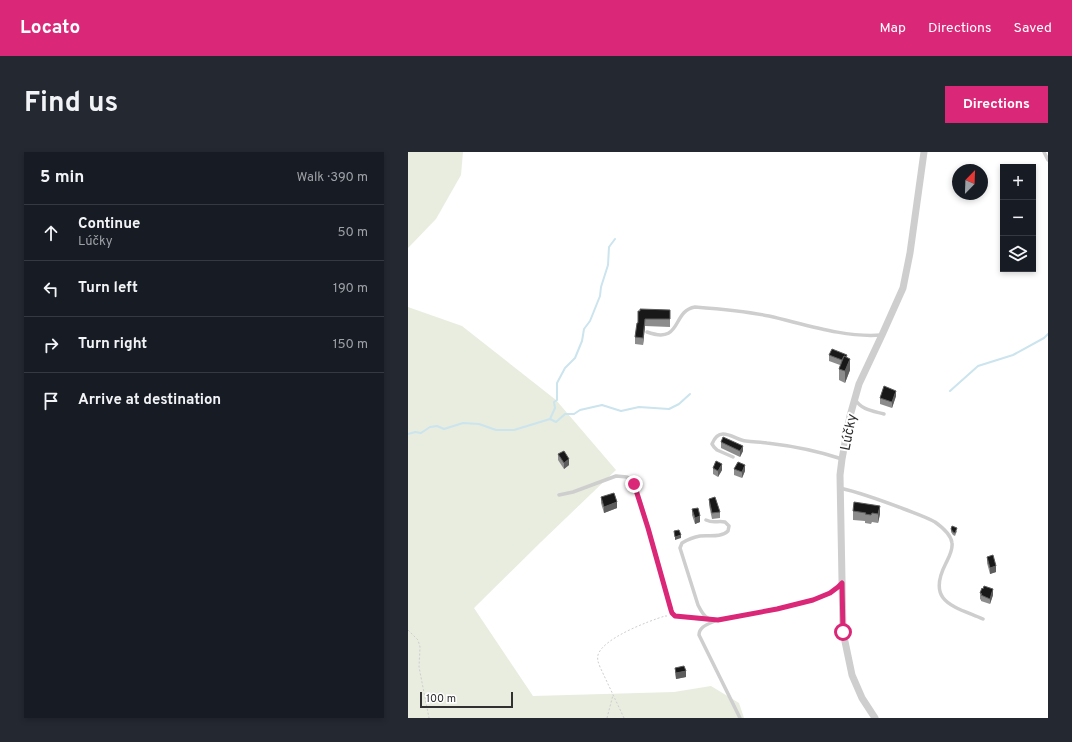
<!DOCTYPE html>
<meta charset="utf-8">
<style>
body{margin:0;font-family:Overpass,sans-serif;background:#242831;color:#f1f3f6}
.controls{position:absolute;right:12px;top:12px;display:grid;overflow:hidden;border-radius:0px;box-shadow:0 2px 6px #0003}
.controls button{width:36px;height:36px;display:grid;place-items:center;padding:0;border:0;border-bottom:1px solid #363941;background:#171b24;color:#f1f3f6;font:20px sans-serif}
.compass{position:absolute;left:544px;top:12px;width:36px;height:36px;border-radius:50%;background:#171b24;box-shadow:0 2px 6px #0003;rotate:23deg}
.scale{position:absolute;left:12px;bottom:10px;width:93px;box-sizing:border-box;padding-left:4px;border:2px solid #313131;border-top:0;font-size:11px;line-height:14px;white-space:nowrap;color:#313131;-webkit-text-stroke:3px #fff;paint-order:stroke}
.stop{position:absolute;width:12px;height:12px;margin:-9px;border:3px solid #db2777;border-radius:50%;background:#fff}
.stop.end{background:#db2777;border-color:#fff;box-shadow:0 1px 4px #0008}
.list{margin:0;padding:0;list-style:none}
h2{display:flex;justify-content:space-between;align-items:center;height:52px;margin:0;padding:0 16px;font-size:17px}
h2 small{font-size:13px;font-weight:400;color:#9ea1a6}
.list li{display:grid;grid-template-columns:26px 1fr auto;gap:12px;align-items:center;box-sizing:border-box;height:56px;padding:0 16px;border-top:1px solid #363941}
.list b{display:block;font-size:15px;white-space:nowrap}
.list p{margin:0;font-size:13px;white-space:nowrap;color:#9ea1a6}
.list em{font-size:13px;font-style:normal;color:#9ea1a6}
.icon{flex:none;width:22px;height:22px;fill:none;stroke:currentColor;stroke-width:2;stroke-linecap:round;stroke-linejoin:round}
.map{position:relative;flex:none;width:640px;height:566px;overflow:hidden;border-radius:0px}
header{display:flex;align-items:center;gap:24px;box-sizing:border-box;height:56px;padding:0 20px;background:#db2777;color:#fff}
header strong{font-size:19px}
nav{display:flex;gap:22px;margin-inline-start:auto;font-size:14px}
.intro{display:flex;align-items:center;justify-content:space-between;box-sizing:border-box;height:96px;padding:0 24px}
h1{margin:0;font-size:28px}
.button{padding:10px 18px;border-radius:0px;background:#db2777;color:#fff;font-size:14px;font-weight:700}
main{display:flex;gap:24px;padding:0 24px}
aside{flex:1;background:#171b24;border-radius:0px;box-shadow:0 2px 6px #0003}
.map>svg:first-child{display:block}
.green{fill:#e8eddf}
.lines{fill:none;stroke-linecap:round;stroke-linejoin:round}
.stream{stroke:#cbe4ed;stroke-width:2}
.path{stroke:#cecece;stroke-width:1;stroke-dasharray:2 2;stroke-linecap:butt}
.lane{stroke:#cecece;stroke-width:3.5}
.street{stroke:#cecece;stroke-width:7}
.wall{fill:#8c8c8c}
.shaded-wall{fill:#5d5d5d}
.building{fill:#181818;stroke:#5d5d5d}
.route{stroke:#db2777;stroke-width:5}
.labels{text-anchor:middle;stroke-width:4;stroke-linejoin:round;paint-order:stroke}
.street-label{font-size:14px;fill:#313131;stroke:#fff}
</style>
<header>
<strong>Locato</strong>
<nav><a>Map</a><a>Directions</a><a>Saved</a></nav>
</header>
<div class="intro"><h1>Find us</h1><a class="button">Directions</a></div>
<main>
<aside>
<h2>5 min<small>Walk · 390 m</small></h2>
<ul class="list">
<li><svg class="icon" aria-label="ahead" viewBox="0 0 24 24"><path d="M12 20V5M6 11l6-6 6 6"/></svg><div><b>Continue</b><p>Lúčky</p></div><em>50 m</em></li>
<li><svg class="icon" aria-label="left" viewBox="0 0 24 24"><path d="M17 20v-9H6M10 6l-5 5 5 5"/></svg><div><b>Turn left</b></div><em>190 m</em></li>
<li><svg class="icon" aria-label="right" viewBox="0 0 24 24"><path d="M7 20v-9h11M14 6l5 5-5 5"/></svg><div><b>Turn right</b></div><em>150 m</em></li>
<li><svg class="icon" aria-label="arrive" viewBox="0 0 24 24"><path d="M6 21V4h12l-3 4 3 4H6"/></svg><div><b>Arrive at destination</b></div></li>
</ul>
</aside>
<div class="map">
<svg width="640" height="566" viewBox="0 0 640 566">
<rect width="100%" height="100%" fill="#fff"/>
<g class="green">
<polygon points="0,0 55,0 53,23 28,67 0,96"/>
<polygon points="0,155 54,174 148,248 208,318 133,390 66,456 125,544 266,540 303,534 331,551 336,566 0,566"/>
</g>
<g class="lines">
<g class="stream">
<polyline points="542,239 570,214 605,203 636,186 640,182"/>
<polyline points="142,267 148,270 157,262 166,262 172,258 194,253 213,259 231,255 261,257 271,252 282,242"/>
<polyline points="0,282 7,280 13,281 22,275 29,274 36,277 55,271 71,272 88,278 106,278 142,267 147,256 146,250 149,248 149,231 157,216 167,206 174,189 176,177 182,169 192,144 193,135 200,113 201,95 207,87"/>
</g>
<g class="path">
<polyline points="0,478 10,488 12,495 11,515 21,566"/>
<polyline points="199,566 205,543"/>
<path d="M216 566 192 515C190 510 189 507 190 503 195 486 241 469 257 464H261"/>
</g>
<g class="lane">
<polyline points="636,0 640,8"/>
<path d="M239 180C275 193 263 159 287 155 312 157 337 159 361 164 396 172 437 186 473 183"/>
<path d="M447 247C453 258 465 259 476 262"/>
<path d="M325 305 309 298 306 295 304 292C306 287 309 282 315 282 323 282 330 288 338 289 345 290 352 290 359 291 385 294 410 299 434 307"/>
<path d="M432 336C454 341 475 349 496 357 506 361 518 365 527 370 534 375 543 382 544 391 545 398 541 405 538 411 518 450 545 454 575 467"/>
<polyline points="151,343 165,340 208,324 219,325 224,328 227,332 240,375 264,461 267,464 302,468"/>
<path d="M298 368C307 372 309 368 317 370L321 374 320 379C313 386 301 383 292 384 286 385 279 388 274 391L272 396 290 453C295 463 298 468 310 468L369 457 405 448 422 441 433 432"/>
<path d="M309 468C301 472 291 474 291 483L332 566"/>
</g>
<polyline class="street" points="467,566 454,546 444,523 435,480 432,323 434,307 442,264 451,232 474,183 495,136 502,101 516,0"/>
</g>
<g class="wall">
<polygon points="262,158 262,175 237,174 235,193 227,192 227,185 232,159"/>
<polygon points="421,203 439,205 442,218 437,231 431,228 431,217 432,213 421,209"/>
<polygon points="488,244 484,256 472,252 472,246"/>
<polygon points="313,290 335,299 332,305 313,296"/>
<polygon points="150,302 161,313 156,317 150,308"/>
<polygon points="305,316 314,318 310,325 305,322"/>
<polygon points="326,317 337,319 334,326 326,323"/>
<polygon points="193,345 209,356 196,361 193,351"/>
<polygon points="301,347 312,360 312,366 304,367 301,353"/>
<polygon points="284,357 292,370 287,372 284,363"/>
<polygon points="445,359 472,362 470,371 464,370 463,372 457,371 457,369 445,368"/>
<polygon points="543,377 549,379 547,384 545,383 543,380"/>
<polygon points="579,405 588,420 582,422 579,411"/>
<polygon points="572,441 585,443 582,452 573,449 573,448 572,447"/>
<polygon points="267,516 278,525 268,527 267,522"/>
</g>
<g class="shaded-wall">
<polygon points="237,167 237,174 235,193 235,186"/>
<polygon points="442,207 442,218 437,231 437,219"/>
<polygon points="488,239 488,244 484,256 484,250"/>
<polygon points="335,294 335,299 332,305 332,299"/>
<polygon points="161,307 161,313 156,317 156,311"/>
<polygon points="314,312 314,318 310,325 310,319"/>
<polygon points="337,313 337,319 334,326 334,320"/>
<polygon points="209,350 209,356 196,361 196,355"/>
<polygon points="472,354 472,362 470,371 470,362"/>
<polygon points="292,364 292,370 287,372 287,366"/>
<polygon points="273,383 273,386 267,388 267,385"/>
<polygon points="588,414 588,420 582,422 582,416"/>
<polygon points="585,437 585,443 582,452 582,447"/>
<polygon points="278,519 278,525 268,527 268,521"/>
</g>
<g class="building">
<polygon points="232,157 262,158 262,167 237,167 235,186 227,185 229,171 230,171 230,159 232,159"/>
<polygon points="424,197 439,203 438,205 436,204 434,208 421,203"/>
<polygon points="436,204 442,207 437,219 431,217"/>
<polygon points="476,234 488,239 484,250 472,246"/>
<polygon points="315,285 335,294 332,299 313,290"/>
<polygon points="156,299 161,307 156,311 150,302"/>
<polygon points="308,309 314,312 310,319 305,316"/>
<polygon points="330,310 337,313 334,320 326,317"/>
<polygon points="206,341 209,350 196,355 193,345"/>
<polygon points="307,345 312,360 304,361 301,347"/>
<polygon points="446,350 472,354 470,362 464,361 463,363 457,362 458,361 445,359"/>
<polygon points="290,356 292,364 287,366 284,357"/>
<polygon points="544,374 549,376 547,381 545,380 543,377"/>
<polygon points="271,378 273,383 267,385 266,379"/>
<polygon points="585,403 588,414 582,416 579,405"/>
<polygon points="576,434 585,437 582,447 573,443 574,442 572,441 574,436 575,437"/>
<polygon points="276,514 278,519 268,521 267,516"/>
</g>
<g class="lines">
<polyline class="route" points="226,332 240,376 263,458 264,461 267,464 310,468 369,457 405,448 422,441 430,435 434,431 435,480"/>
</g>
<g class="labels">
<g class="street-label">
<text transform="translate(440 280) rotate(-79)" y="5">Lúčky</text>
</g>
</g>
</svg>
<div class="controls">
<button>+</button>
<button>−</button>
<button><svg class="icon" aria-label="layers" viewBox="0 0 24 24"><path d="M12 4l9 5-9 5-9-5zM3 14l9 5 9-5"/></svg></button>
</div>
<svg class="compass" viewBox="-18 -18 36 36"><path d="M0-13l5 13h-10z" fill="#e53935"/><path d="M0 13l5-13h-10z" fill="#9ea1a6"/></svg>
<div class="scale">100 m</div>
<div class="stop" style="left:435px;top:480px"></div>
<div class="stop end" style="left:226px;top:332px"></div>
</div>
</main>
